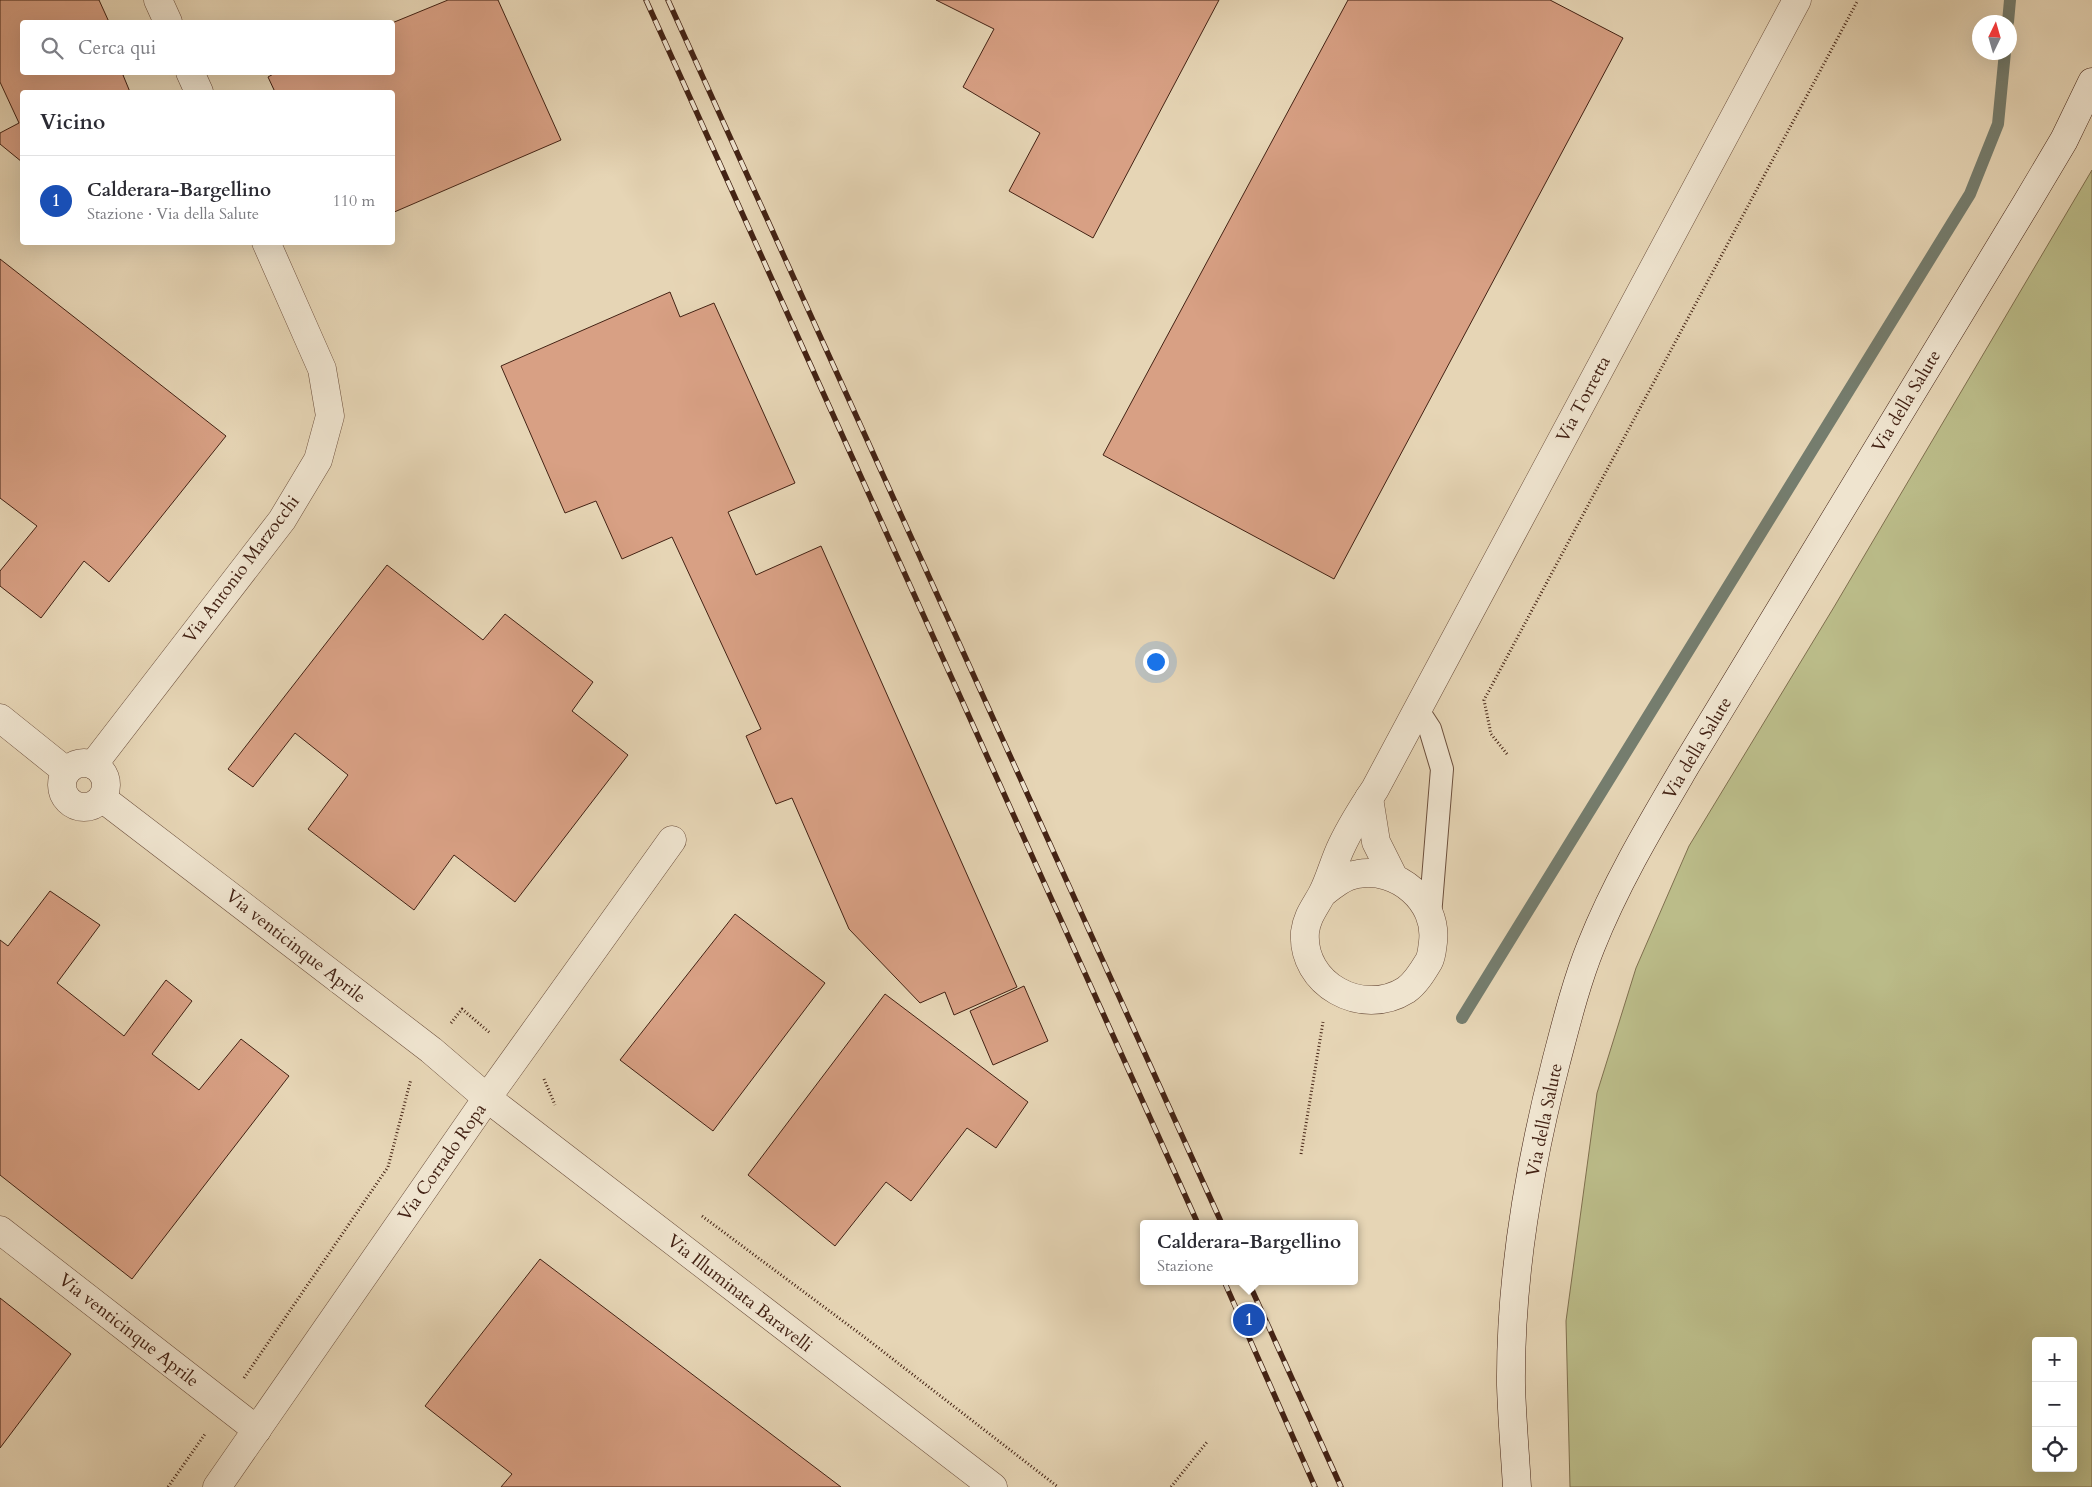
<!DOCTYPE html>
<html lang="it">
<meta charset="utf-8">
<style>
body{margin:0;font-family:Cardo,serif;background:#f2f2f3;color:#2b2b33}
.controls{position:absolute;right:15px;bottom:15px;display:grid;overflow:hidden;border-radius:5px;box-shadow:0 5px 20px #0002}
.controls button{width:45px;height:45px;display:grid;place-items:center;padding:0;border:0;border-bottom:1px solid #e1e1e2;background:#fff;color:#2b2b33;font:25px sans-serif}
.compass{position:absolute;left:1972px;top:15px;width:45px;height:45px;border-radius:50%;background:#fff;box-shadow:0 5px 20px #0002;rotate:5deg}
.you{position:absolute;left:1155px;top:661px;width:18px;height:18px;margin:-12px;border:4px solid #fff;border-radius:50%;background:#1a73e8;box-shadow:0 0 0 8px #1a73e833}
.badge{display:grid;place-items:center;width:32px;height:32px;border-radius:50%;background:#7c3aed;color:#fff;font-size:16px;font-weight:700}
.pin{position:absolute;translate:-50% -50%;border:2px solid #fff;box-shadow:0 1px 5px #0006}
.popup{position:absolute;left:1140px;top:1220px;width:218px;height:65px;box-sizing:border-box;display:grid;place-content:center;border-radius:5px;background:#fff;filter:drop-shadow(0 1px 4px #0005);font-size:16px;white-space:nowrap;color:#7c7c81}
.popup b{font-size:19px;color:#2b2b33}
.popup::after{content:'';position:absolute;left:50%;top:100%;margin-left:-10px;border:10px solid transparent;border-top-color:#fff}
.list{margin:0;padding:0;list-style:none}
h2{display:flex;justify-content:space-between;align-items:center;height:65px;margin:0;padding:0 20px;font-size:21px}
h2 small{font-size:16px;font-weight:400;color:#7c7c81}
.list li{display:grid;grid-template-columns:32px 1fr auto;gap:15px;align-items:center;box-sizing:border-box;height:90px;padding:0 20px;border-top:1px solid #e1e1e2}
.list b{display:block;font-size:19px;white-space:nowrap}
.list p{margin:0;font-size:16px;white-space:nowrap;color:#7c7c81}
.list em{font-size:16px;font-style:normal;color:#7c7c81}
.icon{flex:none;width:28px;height:28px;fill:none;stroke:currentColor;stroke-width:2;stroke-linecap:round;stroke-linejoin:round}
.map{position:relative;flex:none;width:2092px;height:1487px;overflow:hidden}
.search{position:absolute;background:#fff;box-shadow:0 5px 20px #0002;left:20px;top:20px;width:375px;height:55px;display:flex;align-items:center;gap:12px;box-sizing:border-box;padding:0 18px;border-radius:5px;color:#7c7c81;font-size:19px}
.panel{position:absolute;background:#fff;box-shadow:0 5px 20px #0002;left:20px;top:90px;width:375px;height:155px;border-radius:5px}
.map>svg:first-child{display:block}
.grass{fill:#bbbc89;stroke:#7f6f4e;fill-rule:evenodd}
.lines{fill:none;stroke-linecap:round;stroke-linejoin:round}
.stream{stroke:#757d6e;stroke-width:12}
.building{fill:#d8a084;stroke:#432214}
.lane-casing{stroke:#6c4f3c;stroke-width:24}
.street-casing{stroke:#6c4f3c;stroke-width:29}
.secondary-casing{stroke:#432214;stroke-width:29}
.path{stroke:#432214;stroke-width:3;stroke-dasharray:1 2.5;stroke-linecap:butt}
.lane{stroke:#efe4cf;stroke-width:22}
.street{stroke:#efe4cf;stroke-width:28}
.secondary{stroke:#efe4cf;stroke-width:28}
.rail-casing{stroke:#432214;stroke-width:5.5}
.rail{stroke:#efe4cf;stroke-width:4;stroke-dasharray:11;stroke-linecap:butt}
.labels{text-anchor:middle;stroke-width:5;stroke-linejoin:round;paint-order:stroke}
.street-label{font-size:18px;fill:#432214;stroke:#efe4cf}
</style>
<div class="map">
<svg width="2092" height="1487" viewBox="0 0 2092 1487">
<rect width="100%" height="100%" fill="#e6d5b5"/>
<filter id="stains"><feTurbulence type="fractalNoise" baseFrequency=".004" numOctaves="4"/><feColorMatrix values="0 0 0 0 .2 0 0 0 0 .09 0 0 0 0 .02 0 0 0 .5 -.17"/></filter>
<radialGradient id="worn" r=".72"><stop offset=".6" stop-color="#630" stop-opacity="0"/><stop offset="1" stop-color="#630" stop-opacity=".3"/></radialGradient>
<path class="grass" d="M2092 170V1487H1570L1566 1321 1597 1093 1636 968 1689 846 1834 607ZM2036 1341H2073V1468H2036Z"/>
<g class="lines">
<g class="stream">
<polyline points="2008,22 2010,0"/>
<polyline points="1462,1018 1970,194 1998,124 2005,52"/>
</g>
</g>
<g class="building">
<polygon points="0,0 99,0 109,22 22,22 22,72 130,72 123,75 130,92 22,92 22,162 0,144 0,133 19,123 0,82"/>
<polygon points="448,0 498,0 561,140 392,213 392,92 275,92 268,77 277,72 392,72 392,23"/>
<polygon points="936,0 1219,0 1093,238 1009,191 1040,133 963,87 994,29"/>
<polygon points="1348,0 1550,0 1623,38 1334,579 1103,455"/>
<polygon points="0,259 226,436 109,582 84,561 41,618 0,586 0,571 37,526 0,498"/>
<polygon points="670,292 680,317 714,303 795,483 728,512 756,575 821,546 1017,987 954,1015 945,992 920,1003 849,929 792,798 776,804 746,736 761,729 672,537 622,559 596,501 565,513 501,366"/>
<polygon points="387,565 483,640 505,614 593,682 572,711 628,755 515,902 454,855 414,910 308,829 348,775 295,733 253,787 228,769"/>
<polygon points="50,891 100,925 57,983 124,1036 166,980 192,1001 152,1054 199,1090 241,1039 289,1076 132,1279 0,1175 0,940 8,946"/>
<polygon points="735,914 825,983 713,1131 620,1060"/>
<polygon points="1024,986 1048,1041 993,1065 970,1011"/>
<polygon points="885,994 1028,1102 996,1148 967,1128 911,1201 886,1182 835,1246 748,1175"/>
<polygon points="540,1259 841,1487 501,1487 512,1474 425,1406"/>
<polygon points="0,1298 71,1354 0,1448"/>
</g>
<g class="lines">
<defs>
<polyline id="lane" points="1417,709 1430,729 1442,769 1430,916"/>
<g id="street">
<polyline points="158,0 168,22"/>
<polyline points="190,72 199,92"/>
<polyline points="0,718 66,771"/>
<circle cx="84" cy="785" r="22"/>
<polyline points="93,765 282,520 318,460 330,416 322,369 266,242"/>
<polyline points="102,798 431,1050 487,1098 993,1487"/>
<polyline points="1369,798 1376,842 1394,878"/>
<path d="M1322 894C1333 885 1344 876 1358 874 1397 867 1438 901 1433 942 1432 949 1432 955 1429 961 1423 971 1416 983 1406 990 1362 1018 1301 984 1305 932 1307 916 1315 907 1322 894 1330 879 1334 861 1342 845 1351 826 1363 807 1375 789L1797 0"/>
<polyline points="0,1230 257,1430"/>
<polyline points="217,1487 487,1098 672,840"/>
</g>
<path id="secondary" d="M1517 1487C1515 1453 1512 1419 1511 1385 1510 1276 1529 1167 1556 1062 1566 1024 1576 983 1591 946 1616 883 1652 823 1686 765L2026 204 2064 140 2092 82"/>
</defs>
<use href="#lane" class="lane-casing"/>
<use href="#street" class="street-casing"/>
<use href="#secondary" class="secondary-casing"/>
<g class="path">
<polyline points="1507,754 1491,734 1484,700 1858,0"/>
<polyline points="451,1023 462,1009 490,1033"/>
<polyline points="544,1079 555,1105"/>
<polyline points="1301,1154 1323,1022"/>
<polyline points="702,1216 863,1336 1058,1487"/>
<polyline points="244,1378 388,1167 411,1079"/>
<polyline points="168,1487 205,1434"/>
<polyline points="1171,1487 1207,1442"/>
</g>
<use href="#lane" class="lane"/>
<use href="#street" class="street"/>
<use href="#secondary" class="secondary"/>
<defs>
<g id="rail">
<polyline points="646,0 1198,1224"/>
<polyline points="668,0 1222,1224"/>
<polyline points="1224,1281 1315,1487"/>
<polyline points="1248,1281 1341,1487"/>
</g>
</defs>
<use href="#rail" class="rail-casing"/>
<use href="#rail" class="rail"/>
</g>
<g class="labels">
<g class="street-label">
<text transform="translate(1583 399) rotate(-62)" y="6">Via Torretta</text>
<text transform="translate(1906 401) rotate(-59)" y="6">Via della Salute</text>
<text transform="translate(241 569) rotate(-53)" y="6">Via Antonio Marzocchi</text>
<text transform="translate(1697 748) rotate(-59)" y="6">Via della Salute</text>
<text transform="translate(296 946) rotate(38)" y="6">Via venticinque Aprile</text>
<text transform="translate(1544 1120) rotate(-78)" y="6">Via della Salute</text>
<text transform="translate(442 1162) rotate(-55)" y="6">Via Corrado Ropa</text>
<text transform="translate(740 1293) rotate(38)" y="6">Via Illuminata Baravelli</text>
<text transform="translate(129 1330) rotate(38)" y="6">Via venticinque Aprile</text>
</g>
</g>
<rect width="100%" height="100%" filter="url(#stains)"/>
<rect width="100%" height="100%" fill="url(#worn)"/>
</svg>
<div class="controls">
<button>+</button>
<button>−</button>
<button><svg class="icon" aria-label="locate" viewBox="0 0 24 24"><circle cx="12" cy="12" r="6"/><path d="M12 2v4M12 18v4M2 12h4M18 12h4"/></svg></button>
</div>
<svg class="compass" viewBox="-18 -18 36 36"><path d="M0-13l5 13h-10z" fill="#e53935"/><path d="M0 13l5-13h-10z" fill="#7c7c81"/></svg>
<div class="you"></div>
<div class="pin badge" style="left:1249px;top:1320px;background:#1a4fb4">1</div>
<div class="popup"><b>Calderara-Bargellino</b>Stazione</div>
<div class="search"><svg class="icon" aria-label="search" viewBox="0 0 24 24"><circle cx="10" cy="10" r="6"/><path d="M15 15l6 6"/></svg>Cerca qui</div>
<section class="panel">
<h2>Vicino<small></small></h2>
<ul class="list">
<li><span class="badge" style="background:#1a4fb4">1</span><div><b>Calderara-Bargellino</b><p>Stazione · Via della Salute</p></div><em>110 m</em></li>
</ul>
</section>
</div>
